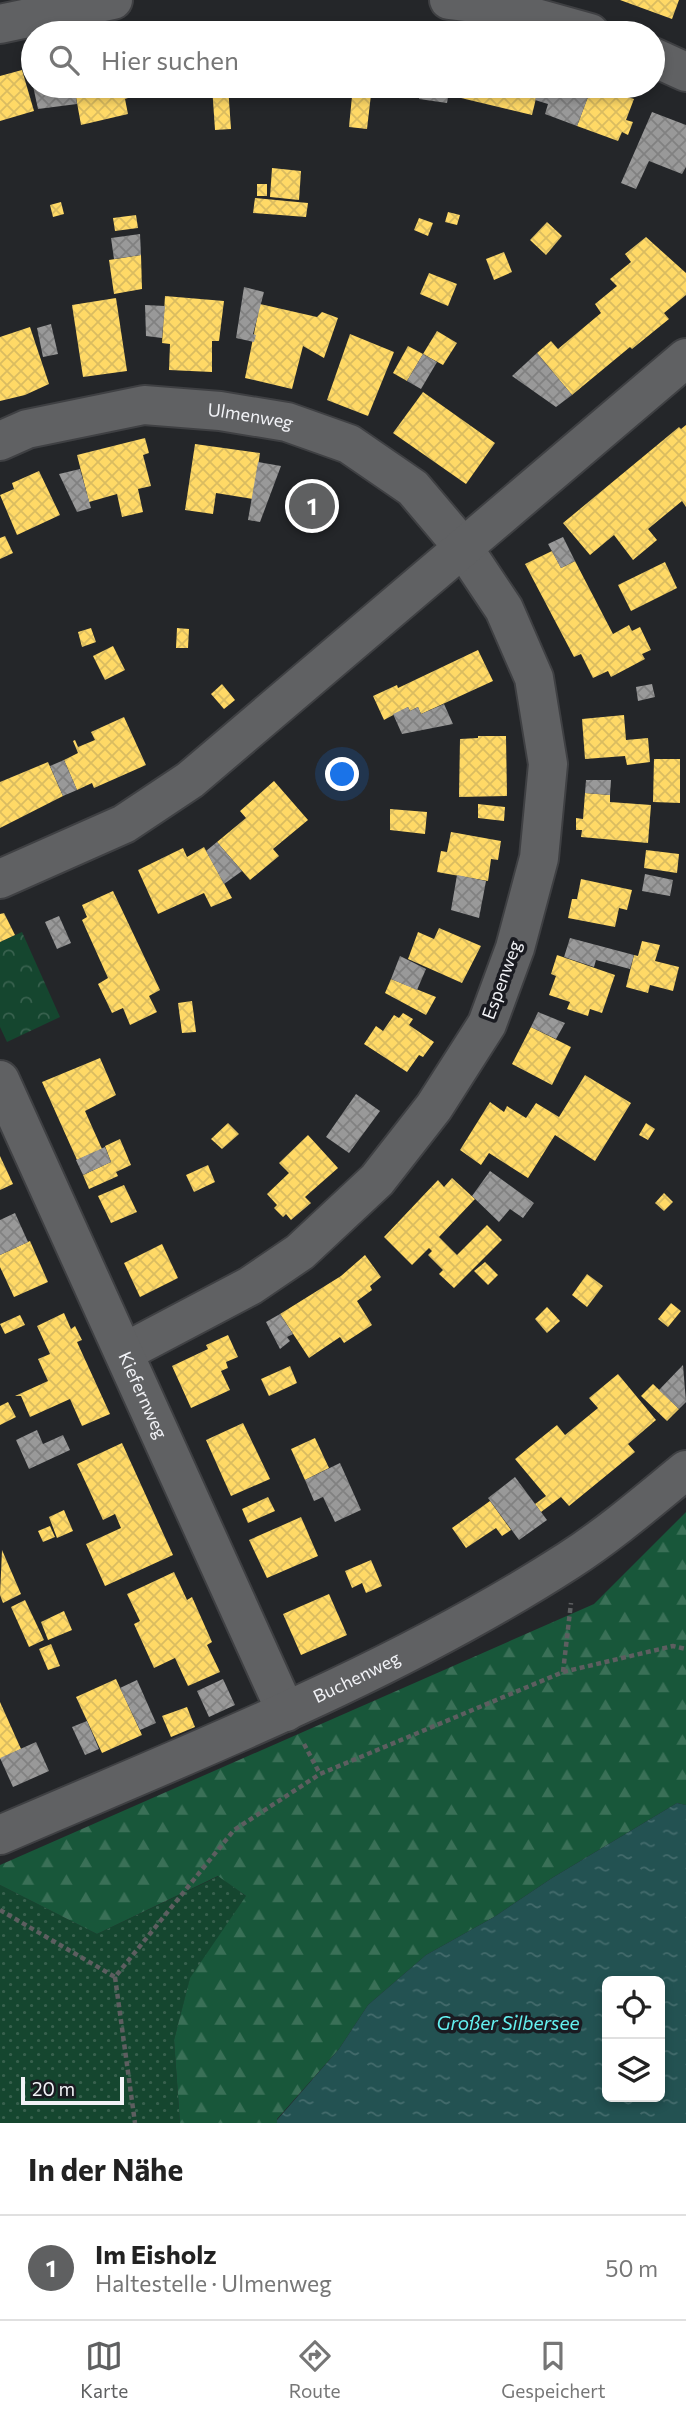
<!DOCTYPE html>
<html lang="de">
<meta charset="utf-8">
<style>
body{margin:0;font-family:Commissioner,sans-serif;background:#f2f2f2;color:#222}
.controls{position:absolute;right:21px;bottom:21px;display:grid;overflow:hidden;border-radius:10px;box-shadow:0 4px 10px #0003}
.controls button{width:63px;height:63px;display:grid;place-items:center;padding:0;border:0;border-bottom:2px solid #e0e0e0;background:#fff;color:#222;font:35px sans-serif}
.scale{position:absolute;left:21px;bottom:18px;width:103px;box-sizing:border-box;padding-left:7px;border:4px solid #f1f2f6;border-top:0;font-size:19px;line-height:24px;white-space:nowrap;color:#f1f2f6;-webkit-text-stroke:5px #1a1b21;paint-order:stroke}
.you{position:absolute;left:343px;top:775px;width:24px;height:24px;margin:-18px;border:5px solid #fff;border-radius:50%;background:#1a73e8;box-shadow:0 0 0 10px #1a73e833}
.badge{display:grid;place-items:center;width:46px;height:46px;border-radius:50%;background:#5f6061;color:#fff;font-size:23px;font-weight:700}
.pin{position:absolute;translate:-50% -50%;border:4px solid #fff;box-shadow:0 2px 7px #0006}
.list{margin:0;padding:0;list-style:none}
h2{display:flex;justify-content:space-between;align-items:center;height:91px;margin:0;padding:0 28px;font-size:30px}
h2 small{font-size:23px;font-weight:400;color:#767676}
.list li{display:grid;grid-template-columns:46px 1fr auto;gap:21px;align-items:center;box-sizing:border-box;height:105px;padding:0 28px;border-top:2px solid #e0e0e0}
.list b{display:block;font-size:26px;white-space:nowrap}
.list p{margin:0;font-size:23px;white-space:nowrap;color:#767676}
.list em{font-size:23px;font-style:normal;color:#767676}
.icon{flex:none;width:38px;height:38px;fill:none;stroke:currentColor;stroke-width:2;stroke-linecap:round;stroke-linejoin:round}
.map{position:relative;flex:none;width:686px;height:2123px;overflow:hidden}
.search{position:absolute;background:#fff;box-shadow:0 4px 10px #0003;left:21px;right:21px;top:21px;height:77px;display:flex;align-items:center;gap:18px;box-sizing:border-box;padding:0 24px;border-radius:38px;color:#767676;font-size:26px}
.sheet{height:196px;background:#fff}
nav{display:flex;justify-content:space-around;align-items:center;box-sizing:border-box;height:98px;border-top:2px solid #e0e0e0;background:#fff;font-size:19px;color:#767676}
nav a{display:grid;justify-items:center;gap:4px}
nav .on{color:#5f6061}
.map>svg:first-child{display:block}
.grass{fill:url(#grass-dots)}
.forest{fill:url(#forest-firs)}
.park{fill:url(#park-crowns)}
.water{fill:url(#water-ripples);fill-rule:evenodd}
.homes{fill:url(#homes-cross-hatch)}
.industry{fill:url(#industry-cross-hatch)}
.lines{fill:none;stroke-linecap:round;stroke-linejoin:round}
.minor-casing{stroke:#3f4043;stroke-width:42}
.path{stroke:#5d5e60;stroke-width:4.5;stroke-dasharray:5 3.5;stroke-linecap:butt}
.minor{stroke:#606163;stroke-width:38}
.labels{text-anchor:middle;stroke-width:7;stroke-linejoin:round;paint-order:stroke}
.street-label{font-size:18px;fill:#f1f2f6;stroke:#1a1b21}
.water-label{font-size:19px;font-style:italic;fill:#64f1f1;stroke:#1a1b21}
</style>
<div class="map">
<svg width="686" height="2123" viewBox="0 0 686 2123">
<defs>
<pattern id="grass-dots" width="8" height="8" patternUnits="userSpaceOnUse" patternTransform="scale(1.75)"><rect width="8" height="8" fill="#15462f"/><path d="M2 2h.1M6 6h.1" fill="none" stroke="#38614e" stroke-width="1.8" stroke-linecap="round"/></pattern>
<pattern id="forest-firs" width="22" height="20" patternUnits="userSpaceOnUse" patternTransform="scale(1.75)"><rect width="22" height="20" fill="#18573a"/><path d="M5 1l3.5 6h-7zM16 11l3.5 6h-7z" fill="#3a7057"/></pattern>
<pattern id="park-crowns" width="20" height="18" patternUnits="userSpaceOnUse" patternTransform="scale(1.75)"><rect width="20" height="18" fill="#15462f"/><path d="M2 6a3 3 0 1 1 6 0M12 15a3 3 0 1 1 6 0" fill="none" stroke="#38614e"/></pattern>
<pattern id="water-ripples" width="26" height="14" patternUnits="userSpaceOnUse" patternTransform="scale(1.75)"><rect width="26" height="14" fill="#235252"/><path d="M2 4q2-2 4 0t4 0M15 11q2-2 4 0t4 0" fill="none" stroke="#436b6c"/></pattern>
<pattern id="homes-cross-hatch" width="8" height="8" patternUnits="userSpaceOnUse" patternTransform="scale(1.75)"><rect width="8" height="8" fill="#ffd966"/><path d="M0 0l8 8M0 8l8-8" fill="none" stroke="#dabc60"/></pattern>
<pattern id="industry-cross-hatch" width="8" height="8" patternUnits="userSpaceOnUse" patternTransform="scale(1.75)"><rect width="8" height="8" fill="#999"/><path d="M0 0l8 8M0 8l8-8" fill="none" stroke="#818181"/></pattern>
</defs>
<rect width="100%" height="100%" fill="#242629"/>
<polygon class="grass" points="219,1876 247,1897 190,1979 174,2040 180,2123 0,2123 0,1885 97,1934"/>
<polygon class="forest" points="686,1512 686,1805 677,1803 552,1878 494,1917 426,1955 368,2005 339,2049 277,2119 277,2123 180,2123 174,2040 190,1978 246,1896 218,1876 97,1934 0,1885 0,1865 594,1604"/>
<polygon class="park" points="22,932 60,1017 7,1042 0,1027 0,942"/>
<path class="water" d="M677 1803 686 1805V2123H277V2120L339 2049 368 2005 426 1955 494 1917 552 1878ZM607 1981H660V2097H607Z"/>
<g class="homes">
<polygon points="620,0 679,0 672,19"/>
<polygon points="22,70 34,111 0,121 0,76"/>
<polygon points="74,86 128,86 131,97 125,99 128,114 81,125"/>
<polygon points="212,86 228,86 231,129 215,130"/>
<polygon points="315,86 337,86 337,95 315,94"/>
<polygon points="353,86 372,86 367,129 349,127"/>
<polygon points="464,86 539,86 532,115 461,98"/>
<polygon points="592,86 634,99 626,120 633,122 628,135 622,132 618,141 577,126"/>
<polygon points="272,168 301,171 299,200 270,197"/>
<rect x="257" y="184" width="10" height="12"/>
<polygon points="255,198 308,203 306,217 253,213"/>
<polygon points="61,202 64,214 53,217 50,205"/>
<polygon points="448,212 460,215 457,225 445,222"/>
<polygon points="136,215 138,228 115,231 113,218"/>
<polygon points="419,218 433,223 428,236 414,230"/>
<polygon points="547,222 562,236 546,255 530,240"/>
<polygon points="646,237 686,273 686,295 664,313 669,319 632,349 630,347 572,395 537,353 551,341 558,349 601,313 595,304 617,286 610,279 631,262 625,254"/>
<polygon points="504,252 512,272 494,280 486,259"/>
<polygon points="141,255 142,289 114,294 109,260"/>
<polygon points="429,273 457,284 448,306 420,294"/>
<polygon points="165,296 224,301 219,341 212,341 212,372 169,370 170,344 162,343"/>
<polygon points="116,298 127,371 83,377 72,305"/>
<polygon points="260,304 317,317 322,312 338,318 324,358 303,346 292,389 245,378"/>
<polygon points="30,327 49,384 25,395 0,401 0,337"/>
<polygon points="437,331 457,343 443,365 423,354"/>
<polygon points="350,334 394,352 368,416 327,400"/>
<polygon points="408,346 423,354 407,381 393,373"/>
<polygon points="423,392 495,443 466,484 393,433"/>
<polygon points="686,425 686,507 682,501 648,529 657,540 633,560 614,535 590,555 563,523 679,427 681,429"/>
<polygon points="145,438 149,453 143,455 151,486 138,489 143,512 122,517 117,494 89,502 77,455"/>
<polygon points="195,444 260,453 253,499 216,493 213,514 185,510"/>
<polygon points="39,471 60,515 17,535 0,495 14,489 12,483"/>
<polygon points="5,536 13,553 0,559 0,538"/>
<polygon points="552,551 561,568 575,561 613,634 629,625 632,631 640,627 651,650 642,654 645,659 611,677 608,671 593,678 581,654 574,657 525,564"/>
<polygon points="665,562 677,588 631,611 618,585"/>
<polygon points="91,628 96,642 82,647 78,632"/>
<polygon points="177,628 189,629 188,648 176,648"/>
<polygon points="113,646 125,670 105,680 93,656"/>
<polygon points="478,650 493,681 421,714 418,707 410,711 408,707 384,720 373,696 397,685 398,688"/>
<polygon points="222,684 235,700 224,709 211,694"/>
<polygon points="624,715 626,740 648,738 650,762 627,765 625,756 585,759 582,719"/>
<polygon points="124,717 146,765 94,788 92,783 77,790 64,760 78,753 73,741 75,740 78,747 95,740 91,732"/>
<polygon points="478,736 506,736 507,796 459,797 460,739 478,738"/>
<polygon points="654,759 680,759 680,803 653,802"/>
<polygon points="48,762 63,796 0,828 0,782"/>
<polygon points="274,781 308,820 273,849 279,856 250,880 217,842 246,818 240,811"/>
<polygon points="585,793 610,795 610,802 651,805 648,843 581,837 582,830 576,830 576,818 583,819"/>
<polygon points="478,804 505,807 504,821 478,818"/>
<polygon points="390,809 427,812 425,834 390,830"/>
<polygon points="451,832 501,841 498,860 491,859 488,881 437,872 441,851 447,852"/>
<polygon points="204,847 232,898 211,907 204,893 158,914 138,870 183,848 187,857"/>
<polygon points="646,850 679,854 677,873 644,868"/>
<polygon points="581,879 632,890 627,910 619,908 615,927 568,918 572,899 577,899"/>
<polygon points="113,891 160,990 149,996 157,1012 130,1025 123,1008 112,1013 98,984 108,978 82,920 87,917 82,905"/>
<polygon points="4,913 15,935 0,942 0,914"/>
<polygon points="439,928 481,946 462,983 408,959 418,932 434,939"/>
<polygon points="642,941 660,945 655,961 679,967 673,991 650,985 648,993 626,987 634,955 638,956"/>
<polygon points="557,955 615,975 602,1013 590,1009 588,1016 567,1009 570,1002 549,995 556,976 551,974"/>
<polygon points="391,979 436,997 426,1015 385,993"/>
<polygon points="192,1001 196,1032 182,1033 178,1003"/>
<polygon points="403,1013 413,1019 409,1025 434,1042 423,1057 419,1055 407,1072 364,1044 376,1026 383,1031 394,1015 399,1018"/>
<polygon points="531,1027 571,1047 552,1085 512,1064"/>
<polygon points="100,1058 116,1095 85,1111 102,1149 77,1160 42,1082"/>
<polygon points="585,1075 631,1103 595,1161 555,1135 528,1178 489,1153 481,1165 460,1150 490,1102 504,1112 507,1106 526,1118 536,1103 559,1117"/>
<polygon points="228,1123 239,1134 222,1149 211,1139"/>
<polygon points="646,1123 655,1129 648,1140 639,1135"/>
<polygon points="308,1135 338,1168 305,1197 311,1203 291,1220 286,1214 283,1217 274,1208 277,1205 267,1194 289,1173 279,1163"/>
<polygon points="120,1139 131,1165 116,1172 118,1176 89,1189 83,1175 111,1162 105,1146"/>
<polygon points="0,1156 13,1184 0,1190"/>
<polygon points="208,1165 215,1182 194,1192 186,1175"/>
<polygon points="452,1178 475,1199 439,1237 457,1255 487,1225 502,1240 454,1288 439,1274 443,1270 428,1255 432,1251 429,1248 412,1265 384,1237 438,1180 444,1187"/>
<polygon points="124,1185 137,1212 111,1223 98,1196"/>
<polygon points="664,1193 673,1202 664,1211 655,1203"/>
<polygon points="30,1241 48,1282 14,1297 0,1267 0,1255"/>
<polygon points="162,1244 178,1278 140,1297 124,1263"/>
<polygon points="365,1255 381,1277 370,1286 372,1290 357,1301 372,1325 344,1343 340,1337 309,1358 280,1314 341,1276"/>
<polygon points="485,1262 498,1275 488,1285 474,1271"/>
<polygon points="587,1274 603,1286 587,1307 572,1295"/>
<polygon points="671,1303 681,1311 668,1327 658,1319"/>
<polygon points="547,1307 560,1321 547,1333 535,1319"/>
<polygon points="64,1313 71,1329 75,1326 82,1340 77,1342 110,1414 82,1426 70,1399 30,1417 21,1396 15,1396 48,1381 38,1359 50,1354 37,1326"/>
<polygon points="20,1315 25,1325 5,1334 0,1324"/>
<polygon points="228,1335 238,1357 226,1362 228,1368 221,1371 230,1390 191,1408 172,1366 208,1349 206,1345"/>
<polygon points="290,1366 297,1383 269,1396 261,1379"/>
<polygon points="618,1374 656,1420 628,1444 635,1452 569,1506 561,1497 541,1512 535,1504 546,1496 515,1459 557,1425 565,1435 598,1408 589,1398"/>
<polygon points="653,1384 679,1409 667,1421 641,1396"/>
<polygon points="8,1402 16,1417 0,1425 0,1406"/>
<polygon points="243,1423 270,1479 231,1496 206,1440"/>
<polygon points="315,1438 329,1468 305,1480 291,1449"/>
<polygon points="122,1443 173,1555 105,1586 86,1544 121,1528 115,1514 103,1520 77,1464"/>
<polygon points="268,1497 275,1511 248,1523 242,1509"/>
<polygon points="490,1501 511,1530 502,1536 496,1528 466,1548 452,1528"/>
<polygon points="64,1510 73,1531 57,1538 49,1517"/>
<polygon points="301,1517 318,1556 267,1578 249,1540"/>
<polygon points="50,1526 55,1537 43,1542 38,1531"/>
<polygon points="2,1550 21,1594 3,1603 0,1595"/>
<polygon points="371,1560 382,1586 366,1593 362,1583 352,1588 345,1571"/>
<polygon points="174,1572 187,1600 192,1597 212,1642 207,1645 220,1672 188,1686 175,1658 154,1668 134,1624 140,1621 127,1594"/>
<polygon points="329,1594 347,1635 301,1655 283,1614"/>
<polygon points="25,1600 44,1640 29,1647 11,1607"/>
<polygon points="64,1611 72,1630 48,1640 41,1622"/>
<polygon points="51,1644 60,1666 48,1670 39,1649"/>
<polygon points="116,1679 142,1735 102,1753 76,1697"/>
<polygon points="0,1702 21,1749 0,1759"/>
<polygon points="187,1707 195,1727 171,1737 162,1716"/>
</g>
<g class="industry">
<polygon points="33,86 74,86 77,104 38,109"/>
<polygon points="421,86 450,86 447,103 419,99"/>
<polygon points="539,86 581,86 591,89 577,126 545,114 548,104 535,100"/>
<polygon points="652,112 686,125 686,167 682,174 649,161 636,189 621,183"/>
<polygon points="140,234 141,255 114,259 111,238"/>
<polygon points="244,287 264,292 253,334 256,335 254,342 236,338"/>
<polygon points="145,305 165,306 162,338 146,336"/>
<polygon points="51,324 58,354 43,357 37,328"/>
<polygon points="537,353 572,395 556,407 512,376"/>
<polygon points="423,354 437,362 421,389 407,381"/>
<polygon points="258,462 281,466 260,522 248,520"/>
<polygon points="80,469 91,508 77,512 59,474"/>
<polygon points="563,537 575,561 561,568 548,544"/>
<polygon points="652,684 655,697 638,701 636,687"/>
<polygon points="444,704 453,724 402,734 393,714 408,707 410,711 418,707 421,714"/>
<polygon points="64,760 77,790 63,796 50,766"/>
<polygon points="586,780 611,780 610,795 585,793"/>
<polygon points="217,842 242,871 224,884 206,851"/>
<polygon points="645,874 673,880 670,896 642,891"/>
<polygon points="457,875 486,881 479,918 451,910"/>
<polygon points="59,916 71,943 57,949 45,922"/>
<polygon points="570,938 634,955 630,969 596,960 594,967 564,957"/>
<polygon points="400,956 426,969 417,990 391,979"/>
<polygon points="538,1012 565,1023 556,1039 531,1027"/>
<polygon points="356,1094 380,1111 349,1153 326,1137"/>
<polygon points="105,1147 111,1162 83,1175 76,1160"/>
<polygon points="490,1171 534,1203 523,1218 510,1209 499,1222 472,1196"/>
<polygon points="15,1213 28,1242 0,1255 0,1220"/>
<polygon points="280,1314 293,1334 287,1337 290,1341 280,1349 266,1322"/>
<polygon points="683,1365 686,1402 679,1409 659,1390"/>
<polygon points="37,1430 43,1444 63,1435 70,1450 29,1469 16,1440"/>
<polygon points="340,1463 361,1510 335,1522 323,1497 314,1501 305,1480"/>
<polygon points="515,1477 547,1520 519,1540 488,1498"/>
<polygon points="223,1679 235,1705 209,1717 197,1691"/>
<polygon points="137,1680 156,1723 140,1730 120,1688"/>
<polygon points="87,1721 99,1749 85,1755 72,1727"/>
<polygon points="36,1742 49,1771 13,1787 0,1758"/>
</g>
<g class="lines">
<defs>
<g id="minor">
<polyline points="449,0 489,5 590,33"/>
<polyline points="0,24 113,0"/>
<polyline points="653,57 686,72"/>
<path id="s1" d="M0 441 27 429 144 405 220 411 287 422 349 444 413 488 462 546 504 609 534 678 548 764 539 858 515 948 487 1024 434 1107 377 1180 300 1252 250 1286 125 1352"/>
<polyline points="0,879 124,824 190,780 686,358"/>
<path id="s2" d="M0 1080 286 1712"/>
<path id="s3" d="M0 1835C192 1752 391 1675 568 1561 610 1534 648 1501 686 1470"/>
</g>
</defs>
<use href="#minor" class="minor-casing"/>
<g class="path">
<polyline points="563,1672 571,1603"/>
<polyline points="304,1744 320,1774"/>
<polyline points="0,1910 115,1977 234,1830 320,1774 563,1672 673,1646 686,1649"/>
<polyline points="115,1977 135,2123"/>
</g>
<use href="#minor" class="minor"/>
</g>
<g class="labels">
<g class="street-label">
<text dy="6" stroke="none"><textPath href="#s1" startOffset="256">Ulmenweg</textPath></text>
<text transform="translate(502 980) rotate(-70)" y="6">Espenweg</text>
<text dy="6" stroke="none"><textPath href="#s2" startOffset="346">Kiefernweg</textPath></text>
<text dy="6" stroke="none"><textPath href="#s3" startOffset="390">Buchenweg</textPath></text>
</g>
<g class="water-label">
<text x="508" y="2030">Großer Silbersee</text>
</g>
</g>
</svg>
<div class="controls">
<button><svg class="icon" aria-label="locate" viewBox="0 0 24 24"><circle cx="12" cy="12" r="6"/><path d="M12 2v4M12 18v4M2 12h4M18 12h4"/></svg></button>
<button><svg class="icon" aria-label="layers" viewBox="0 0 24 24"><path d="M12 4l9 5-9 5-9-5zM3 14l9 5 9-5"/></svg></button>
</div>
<div class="scale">20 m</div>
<div class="you"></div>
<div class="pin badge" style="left:312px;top:506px">1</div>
<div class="search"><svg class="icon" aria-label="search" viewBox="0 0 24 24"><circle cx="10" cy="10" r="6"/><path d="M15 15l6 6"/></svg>Hier suchen</div>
</div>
<section class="sheet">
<h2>In der Nähe<small></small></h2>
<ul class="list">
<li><span class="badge">1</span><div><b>Im Eisholz</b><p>Haltestelle · Ulmenweg</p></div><em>50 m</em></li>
</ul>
</section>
<nav>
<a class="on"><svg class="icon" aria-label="map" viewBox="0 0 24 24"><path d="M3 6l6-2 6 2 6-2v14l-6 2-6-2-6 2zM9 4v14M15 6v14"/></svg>Karte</a>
<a><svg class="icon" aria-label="directions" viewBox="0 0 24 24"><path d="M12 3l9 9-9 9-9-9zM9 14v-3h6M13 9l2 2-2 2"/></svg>Route</a>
<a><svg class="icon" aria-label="saved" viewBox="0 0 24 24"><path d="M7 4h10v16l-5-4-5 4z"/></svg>Gespeichert</a>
</nav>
